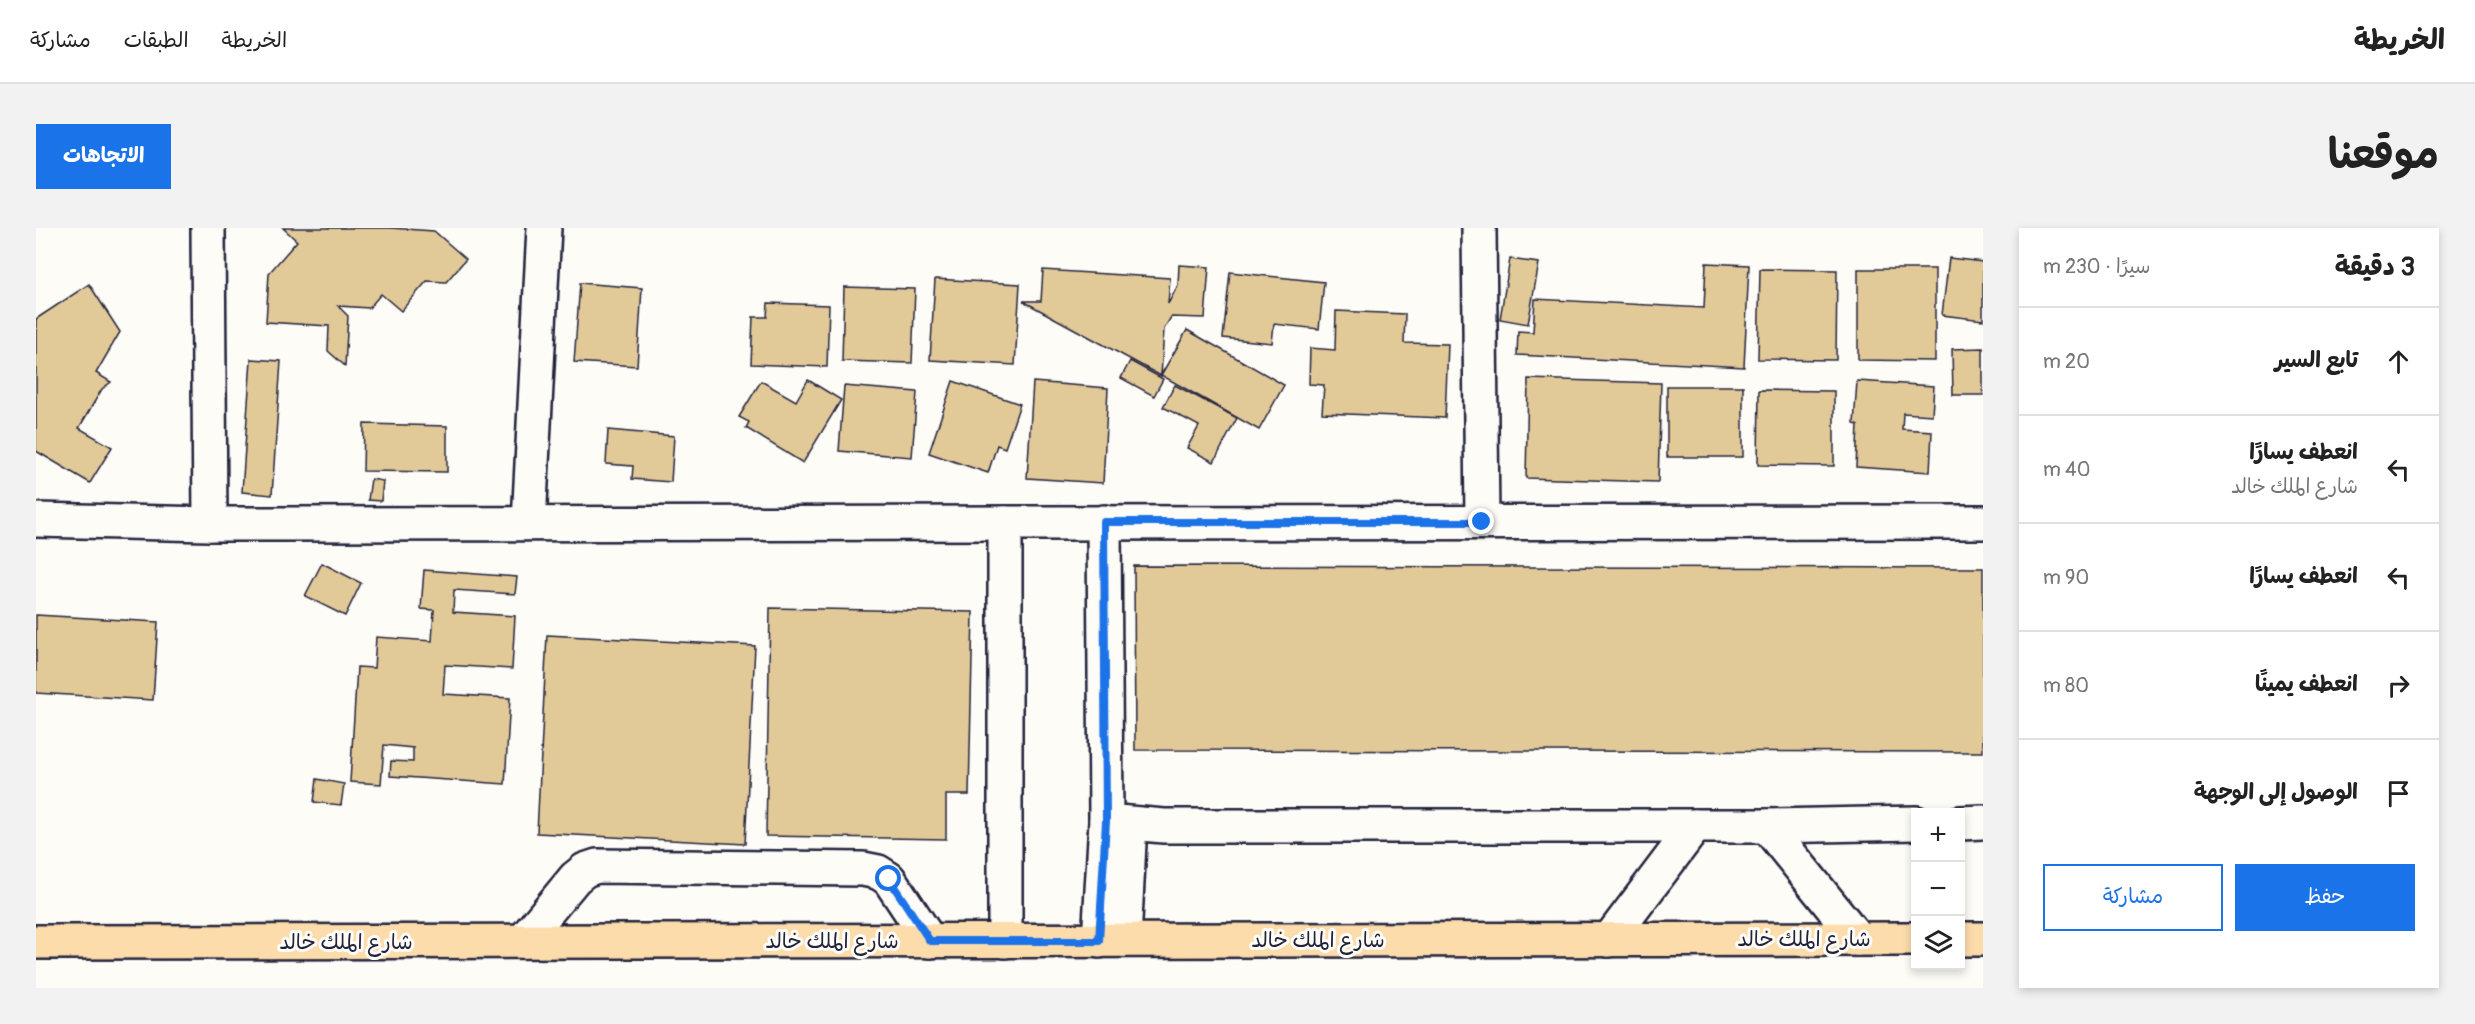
<!DOCTYPE html>
<html lang="ar">
<meta charset="utf-8">
<style>
body{margin:0;font-family:Pangolin,"Playpen Sans Arabic",sans-serif;background:#f2f2f2;color:#222;direction:rtl}
.controls{position:absolute;right:18px;bottom:18px;display:grid;overflow:hidden;border-radius:0px;box-shadow:0 3px 9px #0003}
.controls button{width:54px;height:54px;display:grid;place-items:center;padding:0;border:0;border-bottom:2px solid #e0e0e0;background:#fff;color:#222;font:30px sans-serif}
.stop{position:absolute;width:18px;height:18px;margin:-14px;border:4px solid #1a73e8;border-radius:50%;background:#fff}
.stop.end{background:#1a73e8;border-color:#fff;box-shadow:0 2px 6px #0008}
.list{margin:0;padding:0;list-style:none}
h2{display:flex;justify-content:space-between;align-items:center;height:78px;margin:0;padding:0 24px;font-size:26px}
h2 small{font-size:20px;font-weight:400;color:#767676}
.list li{display:grid;grid-template-columns:39px 1fr auto;gap:18px;align-items:center;box-sizing:border-box;height:108px;padding:0 24px;border-top:2px solid #e0e0e0}
.list b{display:block;font-size:22px;white-space:nowrap}
.list p{margin:0;font-size:20px;white-space:nowrap;color:#767676}
.list em{font-size:20px;font-style:normal;color:#767676}
.actions{display:flex;gap:12px;padding:18px 24px}
.actions a{flex:1;padding:14px 0;border:2px solid #1a73e8;border-radius:0px;text-align:center;font-size:21px;color:#1a73e8}
.actions .main{background:#1a73e8;color:#fff}
.icon{flex:none;width:33px;height:33px;fill:none;stroke:currentColor;stroke-width:2;stroke-linecap:round;stroke-linejoin:round}
.map{position:relative;flex:none;width:1947px;height:760px;overflow:hidden;direction:ltr;border-radius:0px}
header{display:flex;align-items:center;gap:36px;box-sizing:border-box;height:84px;padding:0 30px;background:#fff;border-bottom:2px solid #e0e0e0}
header strong{font-size:28px}
nav{display:flex;gap:33px;margin-inline-start:auto;font-size:21px}
.intro{display:flex;align-items:center;justify-content:space-between;box-sizing:border-box;height:144px;padding:0 36px}
h1{margin:0;font-size:42px}
.button{padding:15px 27px;border-radius:0px;background:#1a73e8;color:#fff;font-size:21px;font-weight:700}
main{display:flex;gap:36px;padding:0 36px}
aside{flex:1;background:#fff;border-radius:0px;box-shadow:0 3px 9px #0003}
.map>svg:first-child{display:block}
.building{fill:#e2c998;stroke:#22223b;stroke-width:1.5}
.lines{fill:none;stroke-linecap:round;stroke-linejoin:round}
.minor-casing{stroke:#22223b;stroke-width:38}
.major-casing{stroke:#22223b;stroke-width:38}
.minor{stroke:#fdfcf7;stroke-width:33}
.major{stroke:#fddcac;stroke-width:33}
.route{stroke:#1a73e8;stroke-width:8}
.labels{text-anchor:middle;stroke-width:6;stroke-linejoin:round;paint-order:stroke}
.street-label{font-size:21px;fill:#22223b;stroke:#fdfcf7}
</style>
<header>
<strong>الخريطة</strong>
<nav><a>الخريطة</a><a>الطبقات</a><a>مشاركة</a></nav>
</header>
<div class="intro"><h1>موقعنا</h1><a class="button">الاتجاهات</a></div>
<main>
<aside>
<h2>3 دقيقة<small>سيرًا · 230 m</small></h2>
<ul class="list">
<li><svg class="icon" aria-label="ahead" viewBox="0 0 24 24"><path d="M12 20V5M6 11l6-6 6 6"/></svg><div><b>تابع السير</b></div><em>20 m</em></li>
<li><svg class="icon" aria-label="left" viewBox="0 0 24 24"><path d="M17 20v-9H6M10 6l-5 5 5 5"/></svg><div><b>انعطف يسارًا</b><p>شارع الملك خالد</p></div><em>40 m</em></li>
<li><svg class="icon" aria-label="left" viewBox="0 0 24 24"><path d="M17 20v-9H6M10 6l-5 5 5 5"/></svg><div><b>انعطف يسارًا</b></div><em>90 m</em></li>
<li><svg class="icon" aria-label="right" viewBox="0 0 24 24"><path d="M7 20v-9h11M14 6l5 5-5 5"/></svg><div><b>انعطف يمينًا</b></div><em>80 m</em></li>
<li><svg class="icon" aria-label="arrive" viewBox="0 0 24 24"><path d="M6 21V4h12l-3 4 3 4H6"/></svg><div><b>الوصول إلى الوجهة</b></div></li>
</ul>
<div class="actions"><a class="main">حفظ</a><a>مشاركة</a></div>
</aside>
<div class="map">
<svg width="1947" height="760" viewBox="0 0 1947 760">
<rect width="100%" height="100%" fill="#fdfcf7"/>
<filter id="ink" filterUnits="userSpaceOnUse"><feTurbulence type="fractalNoise" baseFrequency=".0167" numOctaves="2"/><feDisplacementMap in="SourceGraphic" scale="12" xChannelSelector="R" yChannelSelector="G"/><feConvolveMatrix kernelMatrix="1 2 1 2 8 2 1 2 1" color-interpolation-filters="sRGB"/></filter>
<g filter="url(#ink)">
<g class="building">
<polygon points="247,0 354,0 398,3 430,31 410,54 391,53 365,83 345,66 333,80 302,78 312,88 309,138 292,123 293,98 230,94 233,45 261,13"/>
<polygon points="1913,30 1947,34 1947,92 1906,87"/>
<polygon points="1474,31 1503,35 1492,96 1464,91"/>
<polygon points="1670,35 1713,37 1708,139 1481,127 1482,103 1497,104 1499,71 1668,80"/>
<polygon points="1143,37 1173,39 1169,90 1135,89 1128,101 1125,148 987,73 1005,73 1007,42 1134,50 1132,76 1142,57"/>
<polygon points="1724,41 1801,42 1800,132 1722,131"/>
<polygon points="1822,41 1899,41 1899,133 1822,132"/>
<polygon points="1194,44 1288,54 1283,101 1238,96 1236,115 1187,110"/>
<polygon points="899,51 984,56 979,137 894,132"/>
<polygon points="544,55 606,60 601,138 538,134"/>
<polygon points="53,56 84,104 60,145 75,154 66,161 43,200 76,219 54,255 0,223 0,91"/>
<polygon points="808,59 879,61 876,135 806,133"/>
<polygon points="732,75 793,77 791,139 715,136 717,89 731,89"/>
<polygon points="1300,83 1369,86 1368,115 1412,116 1409,190 1286,185 1288,157 1273,156 1274,120 1299,122"/>
<polygon points="1151,102 1248,157 1223,202 1125,147"/>
<polygon points="1947,120 1947,167 1917,167 1916,121"/>
<polygon points="215,131 245,133 236,267 206,264"/>
<polygon points="1094,133 1127,151 1118,168 1085,150"/>
<polygon points="1492,151 1625,155 1622,254 1490,250"/>
<polygon points="772,152 805,172 767,235 710,200 713,194 703,189 725,153 760,173"/>
<polygon points="917,153 984,176 969,220 961,217 952,245 893,225"/>
<polygon points="1821,153 1898,158 1896,187 1867,185 1866,201 1896,203 1894,244 1820,239 1822,197 1818,196"/>
<polygon points="997,154 1072,160 1067,255 991,250"/>
<polygon points="1139,157 1201,190 1178,234 1151,220 1163,198 1127,179"/>
<polygon points="808,158 881,164 876,229 803,223"/>
<rect x="1631" y="158" width="76" height="71"/>
<polygon points="1723,162 1798,163 1798,238 1722,237"/>
<polygon points="328,196 411,198 411,244 327,243"/>
<polygon points="572,202 638,208 635,254 596,251 597,238 570,236"/>
<polygon points="335,251 347,253 345,273 332,272"/>
<polygon points="286,335 325,355 309,388 269,368"/>
<polygon points="1098,338 1947,340 1947,524 1099,522"/>
<polygon points="388,342 481,349 479,366 418,362 417,384 479,388 476,441 409,437 407,466 474,470 469,556 354,548 355,533 377,534 377,520 348,517 345,556 314,554 321,439 338,440 340,409 396,413 398,382 385,381"/>
<polygon points="734,380 937,384 933,567 910,567 910,611 730,608"/>
<polygon points="0,387 122,394 117,472 0,465"/>
<polygon points="511,407 719,418 709,616 501,605"/>
<polygon points="281,551 308,556 305,577 278,574"/>
</g>
<g class="lines">
<defs>
<g id="minor">
<polyline points="172,0 174,296"/>
<polyline points="1443,0 1446,294"/>
<polyline points="0,292 174,296 1947,294"/>
<polyline points="1068,294 1070,593 1128,598 1731,598 1880,595"/>
<polyline points="493,295 508,0"/>
<polyline points="1924,595 1947,594"/>
<polyline points="1731,598 1822,711"/>
<polyline points="1088,712 1094,596"/>
<polyline points="1573,712 1659,598"/>
<polyline points="487,713 539,650 549,642 561,638 827,641 842,644 853,651 894,713"/>
<polyline points="969,713 969,295"/>
<polyline points="1063,713 1070,593"/>
</g>
<g id="major">
<polyline points="1924,711 1947,711"/>
<polyline points="0,714 1880,711"/>
</g>
</defs>
<use href="#minor" class="minor-casing"/>
<use href="#major" class="major-casing"/>
<use href="#minor" class="minor"/>
<use href="#major" class="major"/>
</g>
</g>
<g class="lines" filter="url(#ink)">
<polyline class="route" points="853,651 894,713 1063,713 1070,593 1068,294 1446,294"/>
</g>
<g class="labels">
<g class="street-label">
<text x="1768" y="718">شارع الملك خالد</text>
<text x="1282" y="719">شارع الملك خالد</text>
<text x="796" y="720">شارع الملك خالد</text>
<text x="310" y="721">شارع الملك خالد</text>
</g>
</g>
</svg>
<div class="controls">
<button>+</button>
<button>−</button>
<button><svg class="icon" aria-label="layers" viewBox="0 0 24 24"><path d="M12 4l9 5-9 5-9-5zM3 14l9 5 9-5"/></svg></button>
</div>
<div class="stop" style="left:853px;top:651px"></div>
<div class="stop end" style="left:1446px;top:294px"></div>
</div>
</main>
